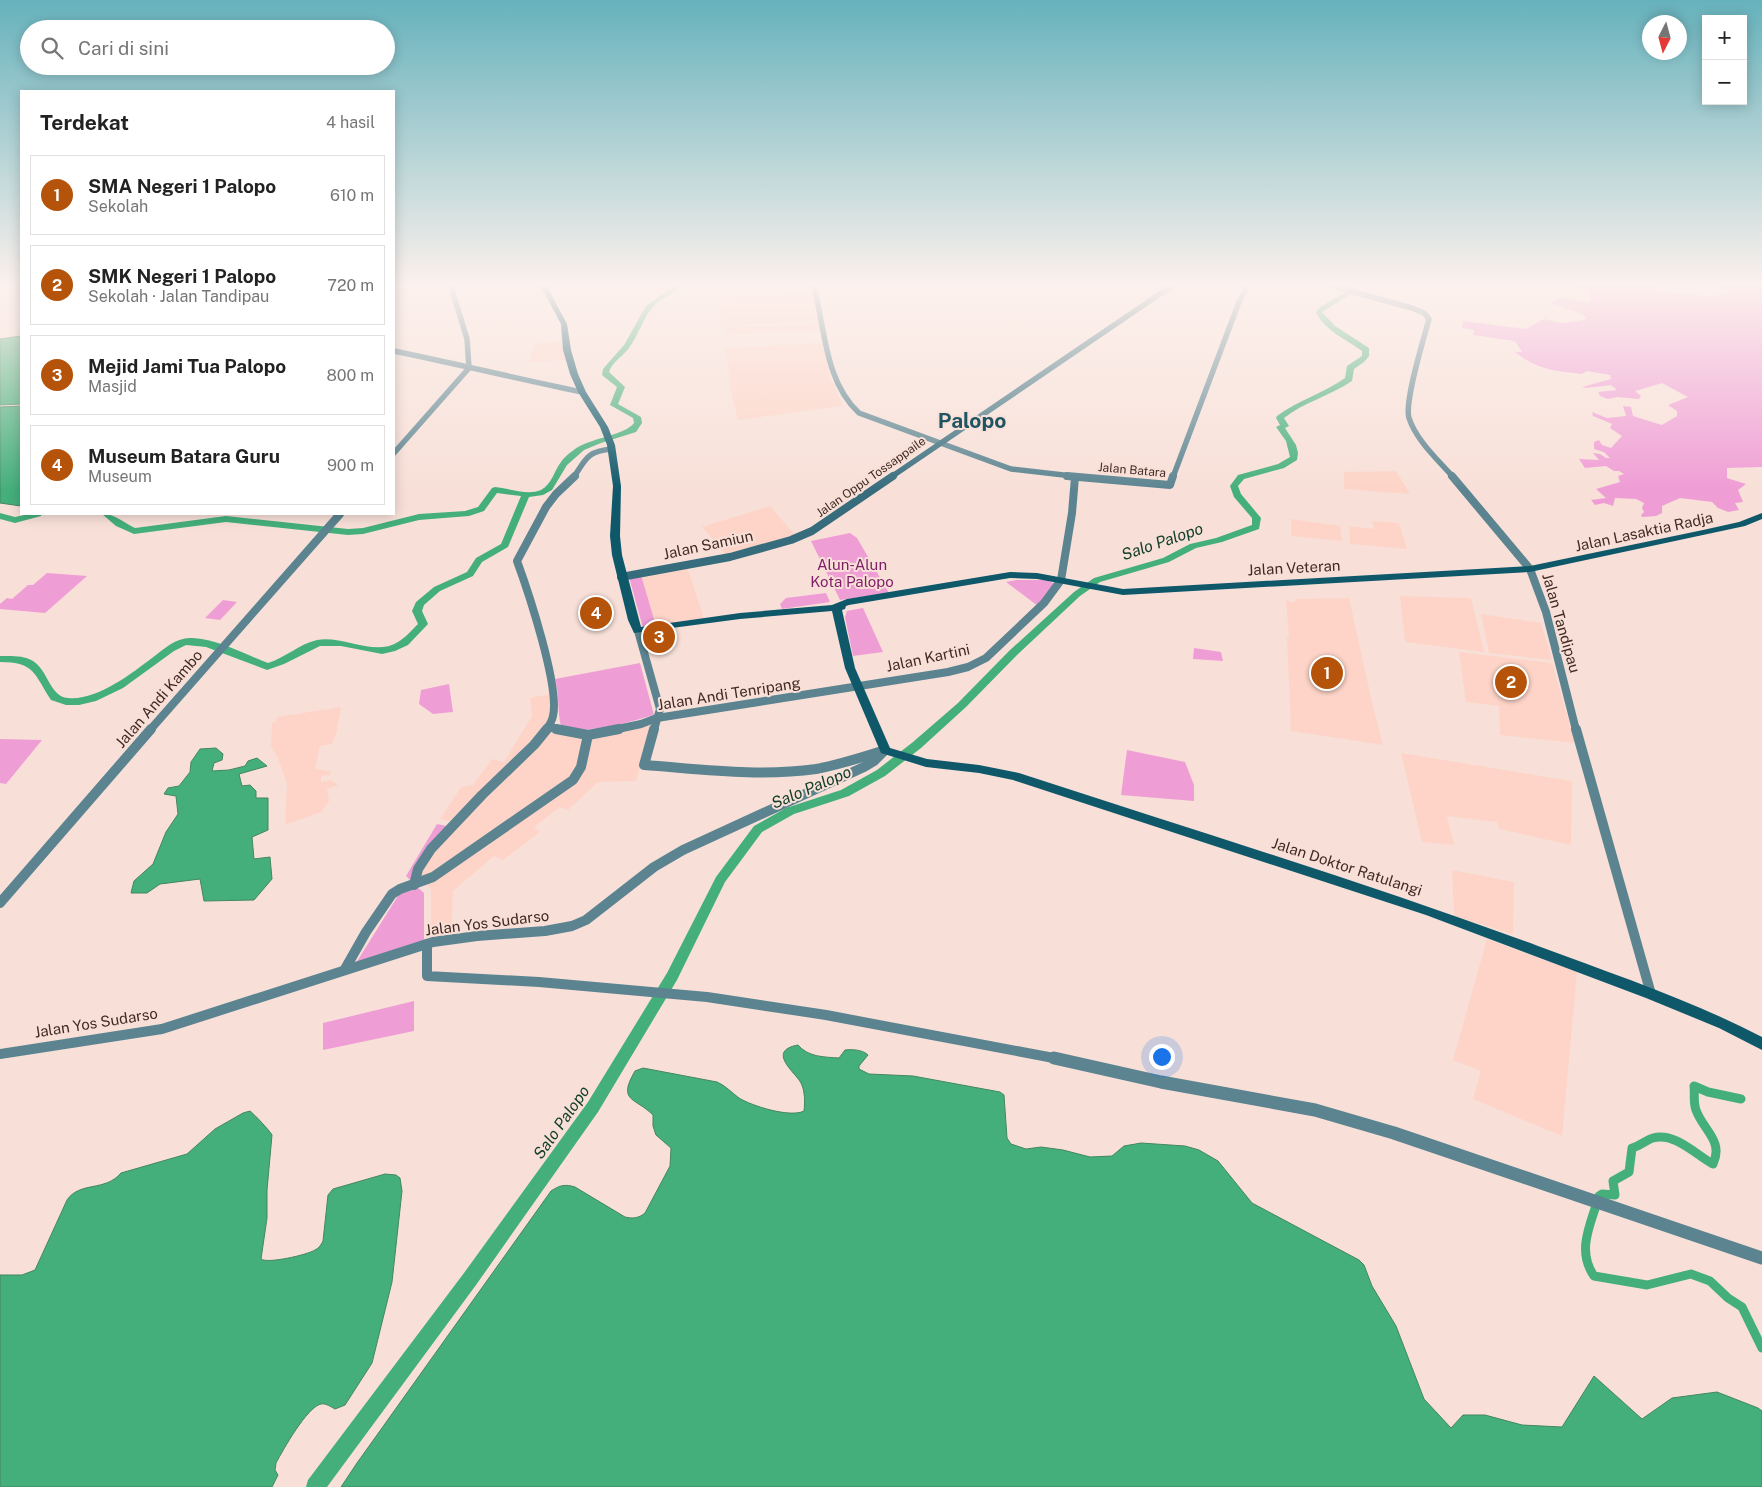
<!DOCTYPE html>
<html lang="id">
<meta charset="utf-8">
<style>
body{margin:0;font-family:"Public Sans",sans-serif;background:#f2f2f2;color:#222}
.controls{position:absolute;right:15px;top:15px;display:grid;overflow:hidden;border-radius:0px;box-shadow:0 2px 12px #0003}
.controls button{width:45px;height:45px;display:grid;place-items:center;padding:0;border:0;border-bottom:1px solid #e0e0e0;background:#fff;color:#222;font:25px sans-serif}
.compass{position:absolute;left:1642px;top:15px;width:45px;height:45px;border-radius:50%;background:#fff;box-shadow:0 2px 12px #0003;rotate:186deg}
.you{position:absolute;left:1161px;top:1056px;width:18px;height:18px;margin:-12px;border:4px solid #fff;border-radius:50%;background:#1a73e8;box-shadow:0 0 0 8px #1a73e833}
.badge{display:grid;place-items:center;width:32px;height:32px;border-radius:50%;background:#b45309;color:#fff;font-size:16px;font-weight:700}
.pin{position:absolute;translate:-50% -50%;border:2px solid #fff;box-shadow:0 1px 5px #0006}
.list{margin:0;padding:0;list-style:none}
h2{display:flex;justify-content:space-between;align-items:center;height:65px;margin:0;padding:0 20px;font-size:21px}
h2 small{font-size:16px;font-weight:400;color:#767676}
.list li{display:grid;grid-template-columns:32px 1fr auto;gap:15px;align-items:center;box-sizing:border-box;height:80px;margin:0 10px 10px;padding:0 10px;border:1px solid #e0e0e0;border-radius:0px}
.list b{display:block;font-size:19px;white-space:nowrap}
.list p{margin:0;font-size:16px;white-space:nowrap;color:#767676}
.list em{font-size:16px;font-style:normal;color:#767676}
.icon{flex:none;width:28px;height:28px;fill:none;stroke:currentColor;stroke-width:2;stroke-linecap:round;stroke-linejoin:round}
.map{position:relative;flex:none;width:1762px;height:1487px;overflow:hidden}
.search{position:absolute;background:#fff;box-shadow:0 2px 12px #0003;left:20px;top:20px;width:375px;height:55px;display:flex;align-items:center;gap:12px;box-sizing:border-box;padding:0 18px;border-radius:28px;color:#767676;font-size:19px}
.panel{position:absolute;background:#fff;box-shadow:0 2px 12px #0003;left:20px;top:90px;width:375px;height:425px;border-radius:0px}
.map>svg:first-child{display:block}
.built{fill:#fdd4c7}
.green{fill:#ef9dd5}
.water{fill:#44af7b;stroke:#438761}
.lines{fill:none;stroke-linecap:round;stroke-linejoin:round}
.canal{stroke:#44af7b;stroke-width:9}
.river{fill:#44af7b;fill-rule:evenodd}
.secondary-far3{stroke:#5b8490;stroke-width:5.5}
.secondary-far2{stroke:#5b8490;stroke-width:8}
.secondary-far1{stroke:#5b8490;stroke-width:10}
.secondary{stroke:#5b8490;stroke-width:13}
.primary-far1{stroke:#376c7c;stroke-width:5.5}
.primary{stroke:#376c7c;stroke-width:8}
.highway{fill:#0f586a;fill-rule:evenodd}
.labels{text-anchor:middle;stroke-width:4;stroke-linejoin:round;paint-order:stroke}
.far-street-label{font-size:12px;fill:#422b24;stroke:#f8e0d8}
.street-label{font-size:15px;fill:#422b24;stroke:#f8e0d8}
.park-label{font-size:15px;fill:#7f1d68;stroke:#f8e0d8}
.water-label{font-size:16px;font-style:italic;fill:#14402b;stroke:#f8e0d8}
.far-town-label{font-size:21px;font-weight:bold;fill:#1e5361;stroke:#f8e0d8}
</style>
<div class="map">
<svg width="1762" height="1487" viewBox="0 0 1762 1487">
<rect width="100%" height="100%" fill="#f8e0d8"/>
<g class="built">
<polygon points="810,293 818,321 721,326 719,298"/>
<polygon points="819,324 820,330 723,335 723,328"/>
<polygon points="564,341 567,360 530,362 534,344"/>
<polygon points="822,343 829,374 843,406 738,420 733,401 725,348"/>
<polygon points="1396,471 1410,494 1344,489 1344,472"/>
<polygon points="770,506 795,535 726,555 702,527"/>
<polygon points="1291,519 1340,526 1342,541 1291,536"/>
<polygon points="1372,521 1399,523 1407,549 1350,544 1349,526 1374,529"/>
<polygon points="687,567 704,618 656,626 641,575"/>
<polygon points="1400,596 1471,598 1484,652 1405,642"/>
<polygon points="1349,598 1374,711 1383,745 1291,731 1287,637 1289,637 1286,601 1295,602 1295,599"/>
<polygon points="1481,614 1541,623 1552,660 1489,653"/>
<polygon points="1459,652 1552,663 1575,743 1500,735 1499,706 1466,702"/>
<polygon points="555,693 557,715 553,725 582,733 653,722 636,781 598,782 568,810 560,807 534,827 540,832 503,860 494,856 453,891 451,935 431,938 431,889 420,877 428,858 458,823 440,819 461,787 473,785 492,759 504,762 532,716 530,698"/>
<polygon points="341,707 336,735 332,744 320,746 315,769 331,771 330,775 321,776 321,782 332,780 338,785 327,789 329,801 321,812 285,825 287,783 278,758 271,746 272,723 276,721 277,717"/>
<polygon points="1401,753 1572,781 1571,845 1499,829 1497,822 1447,816 1454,845 1422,842"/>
<polygon points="1452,870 1514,882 1513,934 1454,916"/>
<polygon points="1487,939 1577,972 1562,1136 1473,1099 1481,1071 1453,1060"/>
</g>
<g class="green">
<path d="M1572 283H1645L1660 292 1713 296 1729 293 1730 292 1711 283H1750L1762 286V467L1727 468V478L1746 484 1738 490 1743 502 1735 503 1739 510 1728 512 1718 508 1712 502 1680 498 1662 506V513L1656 516 1642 517 1641 515 1644 512 1642 508 1644 503 1636 499 1615 498 1613 506 1604 503 1595 505 1591 500 1606 498 1596 489 1620 482 1618 476 1624 474 1619 471H1614L1606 466 1585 468 1579 459 1599 460 1593 453 1600 454 1606 458H1610L1604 452 1594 449V442L1599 440 1602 445 1611 448 1622 436 1610 428 1612 424 1593 416 1592 412 1607 418 1626 416 1623 406 1631 407 1633 416 1662 425 1677 416V411L1668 405 1688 397 1662 383 1635 391 1641 396 1639 399 1617 397 1608 399 1600 396 1598 392 1617 390 1611 385 1586 388 1582 387 1611 379 1610 375 1587 371 1582 374C1555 371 1537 370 1515 352H1522L1515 341 1473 335 1474 330 1462 328 1463 321 1526 329 1544 319 1563 323 1584 320 1586 317C1579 311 1561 307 1551 303L1561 297 1590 303V290L1574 287Z"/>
<polygon points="850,533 857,538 889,593 840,600 811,541"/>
<polygon points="47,573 87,576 45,613 0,609 0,604 7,598 12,599 28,585 33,585"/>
<polygon points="641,575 656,626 643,628 629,577"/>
<polygon points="1016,580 1047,580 1055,584 1038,606 1006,582"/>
<polygon points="826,593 830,602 782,609 780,604 786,598"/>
<polygon points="223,600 237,602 220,620 205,618"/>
<polygon points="863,608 883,652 853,656 845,617 847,611"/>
<polygon points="1194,648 1221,652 1223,661 1193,659"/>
<path d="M640 663 654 715 618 725 584 730 561 726C557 711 560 697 555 679Z"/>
<polygon points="449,684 453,712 433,714 419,704 421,690"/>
<polygon points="0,739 42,740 6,784 0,783"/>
<polygon points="1127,750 1185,762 1194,785 1194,801 1121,795"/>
<polygon points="437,824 451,827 411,881 406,876"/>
<polygon points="416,886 424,893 424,943 356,963 401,891"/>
<polygon points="414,1001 414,1031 323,1050 323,1023"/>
</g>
<g class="water">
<polygon points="21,336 21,404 0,405 0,339"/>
<polygon points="21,406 21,506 0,503 0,407"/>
<polygon points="216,748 223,754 222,760 214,763 212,771 229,770 245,766 248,761 257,758 267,766 239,774 242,786 250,785 256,791 256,798 268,798 268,830 252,837 254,859 270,857 272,879 254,900 204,901 200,879 160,884 147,893 131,893 134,881 153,864 166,832 178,814 176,796 164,794 168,788 179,786 190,772 191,762 200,749"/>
<path d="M798 1045C808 1057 824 1057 839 1058L845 1050C853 1049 863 1050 868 1055L859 1066V1069L869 1074 913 1076 1000 1092 1004 1095 1007 1138 1011 1144 1026 1149 1041 1147 1063 1150 1090 1157 1112 1156 1124 1146 1141 1143 1185 1146 1199 1150 1218 1161 1252 1203 1359 1260 1364 1265 1372 1286 1396 1326 1424 1399 1451 1428 1463 1415H1485L1522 1425 1562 1427 1594 1376 1642 1419 1672 1398 1717 1392 1758 1408 1762 1411V1487H341L357 1463 551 1191C560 1185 565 1184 575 1187L625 1217C633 1219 639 1218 645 1213L670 1166 671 1148 656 1135 653 1126V1115C635 1097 617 1102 635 1071L643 1068 717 1082C726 1086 731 1092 739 1098 752 1106 790 1118 804 1111 805 1102 805 1091 801 1083 795 1072 766 1051 798 1045Z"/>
<path d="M250 1111C254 1114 270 1131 272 1135L267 1190V1218L261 1259C267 1264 307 1255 315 1250 319 1248 321 1245 323 1241L328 1195 333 1189 385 1174 396 1175 400 1178 402 1191 392 1282 372 1363 345 1405 335 1409C331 1407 326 1403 321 1404 307 1407 283 1450 276 1463L275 1470 278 1475 272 1487H0V1275H22L35 1270 67 1200C80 1181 105 1192 121 1173L187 1154 215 1129 243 1113Z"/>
</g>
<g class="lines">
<path class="canal" d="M1741 1099 1708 1092 1694 1086C1695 1094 1693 1102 1696 1110 1703 1130 1724 1141 1713 1164 1696 1155 1675 1132 1653 1138 1646 1140 1640 1146 1632 1148L1629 1172 1613 1181 1615 1195 1602 1194 1599 1196C1591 1224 1576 1250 1594 1276L1647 1285 1691 1274 1710 1281 1728 1298 1742 1307 1762 1348"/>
<g class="river">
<path d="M678 283H684C677 293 665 296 656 304 643 316 639 335 629 348 622 357 612 362 609 372L625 387 618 404 641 417 642 423 636 432 601 443 584 450 567 465 552 490 543 495 529 497 508 547 482 562 473 576 440 591 424 605 422 611 428 624 408 645 395 651 382 654 341 646H320L284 664 267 670 206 647 186 645 174 651 123 688 96 701 79 705H66L51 700C34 674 35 662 0 662V656C11 656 23 655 33 661 48 670 50 697 68 698 96 701 131 674 152 658 164 649 176 637 192 638 218 639 244 654 268 663 285 658 299 644 317 640 343 635 374 657 398 642 405 638 412 630 418 624L412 611 416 602 434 587 467 572 476 558 501 544 521 496 497 493 484 511 469 516 419 520 363 534 348 535 226 522 134 534 116 526 102 514C114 513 124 523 135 528L226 516 348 529 363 528 419 514 465 511 478 507 492 488 495 487C509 488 527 496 541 490 552 484 554 471 561 462 565 456 572 451 578 447 593 438 625 435 634 423L633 418 610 405 617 387 602 375 603 369 624 345 646 306Z"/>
<path d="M1344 283H1350L1354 289 1351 294 1322 312 1335 326 1369 348V356L1364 362 1354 369 1352 381C1330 396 1304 402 1284 418L1289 426 1285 428 1296 445 1298 453 1297 460 1284 468 1244 479 1238 486 1241 494 1261 518 1259 529 1222 542 1196 548 1169 562 1100 582 1080 596 1017 655 966 707 921 748 885 776 849 796 794 814 762 832 725 882 677 980 598 1112 476 1285 327 1487H306L308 1480 464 1273 588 1102 667 973 716 877 754 826 786 808 841 790 877 770 913 742 958 703 1009 651 1074 592 1094 578 1163 558 1190 544 1216 538 1252 525V518L1234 497 1230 486 1238 475 1278 464 1290 457 1286 441 1276 427 1280 425 1276 418 1277 416C1298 400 1324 393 1345 378L1347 366 1362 356V351C1346 339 1325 331 1316 312L1320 307 1346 292 1348 289Z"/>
<polygon points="0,513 15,517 29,514 42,514 41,516 15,523 0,519"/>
</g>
<g class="secondary-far3">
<path d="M815 283V291C825 332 826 383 859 413L1011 469 1081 477"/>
<path d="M1321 283 1412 308 1424 313 1429 319C1424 338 1404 402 1409 418 1416 440 1438 460 1453 477"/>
<path d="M394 351C457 364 519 379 582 392"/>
<polyline points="394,453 469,368 467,339 450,283"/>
<path d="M574 477C586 458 588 451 612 449"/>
<polyline points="1173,477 1239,302 1249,283"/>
</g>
<g class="secondary-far2">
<polyline points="1067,476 1170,485 1173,476"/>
<polyline points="1452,476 1530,569 1546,612 1576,730"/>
<polyline points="638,631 660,709 654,730"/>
<polyline points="548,727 562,730"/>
<polyline points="150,730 340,514"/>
<path d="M546 730C549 726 552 721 553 716 560 687 528 591 517 561L546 507 556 494 575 476"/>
<polyline points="613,730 641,724 657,718 948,672 968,667 986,658 1044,603 1061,580 1072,513 1075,477"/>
</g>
<g class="secondary-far1">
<polyline points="556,729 588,735 619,729"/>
<path d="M654 729 644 765C701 769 759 777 816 769 838 765 860 758 882 751"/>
<polyline points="1576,729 1651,994"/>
<polyline points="414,885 418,869 431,849 482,795 534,745 547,729"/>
<polyline points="0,903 151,729"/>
<polyline points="427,944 427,976 539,982 707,997 826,1015 1059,1059"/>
<polyline points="345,969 366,932 392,894 400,889 433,877 573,780 581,767 588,735"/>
<polyline points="0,1054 162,1029 433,942 477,936 545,931 572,926 586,920 654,867 683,850 864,767 874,761 885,750"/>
</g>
<polyline class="secondary" points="1054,1058 1161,1082 1315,1110 1394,1133 1762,1258"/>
<polyline class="primary-far1" points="891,477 1176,283"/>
<polyline class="primary" points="621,577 730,557 791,540 812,531 893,476"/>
<path class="highway" d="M539 283H545L567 324 571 350 578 374 586 392 608 427 615 445 621 486 620 536 622 555 641 627 740 613 832 605 847 599 1010 572 1037 573 1123 589 1530 566 1703 530 1739 522 1762 513V519L1745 526 1530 572 1123 595 1037 579 1010 578 849 605 846 606 845 609 842 610 855 668 890 748 927 759 979 765 1019 773C1193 830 1367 883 1538 946 1613 974 1691 1000 1762 1037V1050L1719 1028 1646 998 1426 915 1013 780 979 773 926 767 881 753 845 668 832 611 740 619 634 633 628 620 612 555 610 536 613 486 607 445 600 427 578 392 570 374 563 350 561 324Z"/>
</g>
<linearGradient id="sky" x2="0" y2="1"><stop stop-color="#66b2bc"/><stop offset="0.58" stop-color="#fcf1ed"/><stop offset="1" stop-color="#fcf1ed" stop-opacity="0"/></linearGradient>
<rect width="1762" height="491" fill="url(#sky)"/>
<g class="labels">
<g class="far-street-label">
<text transform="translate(1132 470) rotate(5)" y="4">Jalan Batara</text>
<text transform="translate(871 477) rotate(-35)" y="4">Jalan Oppu Tossappaile</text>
</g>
<g class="street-label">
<text transform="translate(1644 532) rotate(-12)" y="5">Jalan Lasaktia Radja</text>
<text transform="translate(708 545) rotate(-12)" y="5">Jalan Samiun</text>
<text transform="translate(1294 568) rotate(-3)" y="5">Jalan Veteran</text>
<text transform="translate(1561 623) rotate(74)" y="5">Jalan Tandipau</text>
<text transform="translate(928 658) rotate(-12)" y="5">Jalan Kartini</text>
<text transform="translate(729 694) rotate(-9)" y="5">Jalan Andi Tenripang</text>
<text transform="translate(159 699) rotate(-49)" y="5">Jalan Andi Kambo</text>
<text transform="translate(1347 867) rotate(18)" y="5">Jalan Doktor Ratulangi</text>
<text transform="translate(487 923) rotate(-7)" y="5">Jalan Yos Sudarso</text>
<text transform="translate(96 1023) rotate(-9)" y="5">Jalan Yos Sudarso</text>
</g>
<g class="park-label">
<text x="852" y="570">Alun-Alun<tspan x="852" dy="17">Kota Palopo</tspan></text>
</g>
<g class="water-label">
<text transform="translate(1162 541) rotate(-19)" y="6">Salo Palopo</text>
<text transform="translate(811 787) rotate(-23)" y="6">Salo Palopo</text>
<text transform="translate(561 1122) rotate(-55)" y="6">Salo Palopo</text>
</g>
<g class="far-town-label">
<text x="972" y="428">Palopo</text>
</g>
</g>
</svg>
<div class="controls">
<button>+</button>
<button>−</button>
</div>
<svg class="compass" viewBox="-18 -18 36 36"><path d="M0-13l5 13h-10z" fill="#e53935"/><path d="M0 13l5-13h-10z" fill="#767676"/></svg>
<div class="you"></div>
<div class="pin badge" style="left:1327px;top:673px">1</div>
<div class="pin badge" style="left:1511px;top:682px">2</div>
<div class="pin badge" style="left:659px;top:637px">3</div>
<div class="pin badge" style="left:596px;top:613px">4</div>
<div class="search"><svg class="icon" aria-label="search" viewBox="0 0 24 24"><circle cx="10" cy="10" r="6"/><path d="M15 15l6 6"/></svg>Cari di sini</div>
<section class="panel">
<h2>Terdekat<small>4 hasil</small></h2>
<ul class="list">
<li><span class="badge">1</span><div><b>SMA Negeri 1 Palopo</b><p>Sekolah</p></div><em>610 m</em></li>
<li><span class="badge">2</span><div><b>SMK Negeri 1 Palopo</b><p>Sekolah · Jalan Tandipau</p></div><em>720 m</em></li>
<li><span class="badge">3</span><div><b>Mejid Jami Tua Palopo</b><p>Masjid</p></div><em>800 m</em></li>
<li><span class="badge">4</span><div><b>Museum Batara Guru</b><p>Museum</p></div><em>900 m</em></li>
</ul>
</section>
</div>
